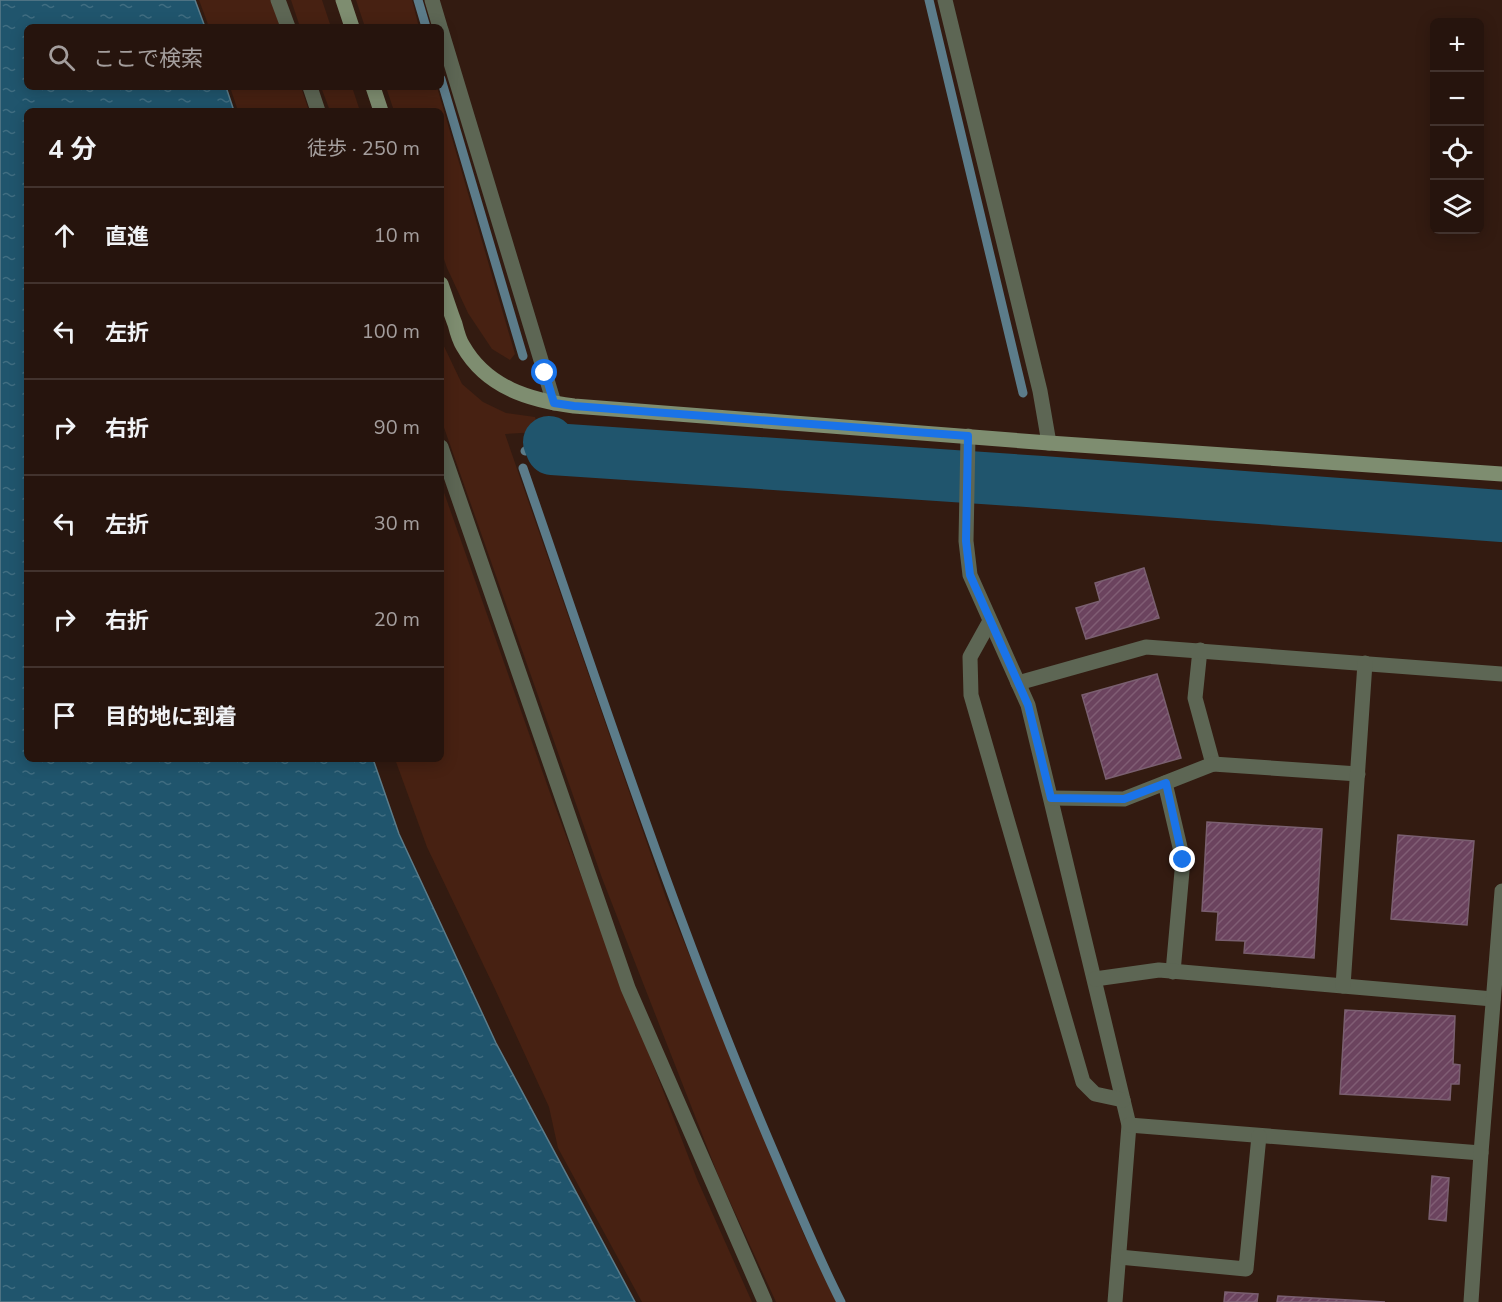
<!DOCTYPE html>
<html lang="ja">
<meta charset="utf-8">
<style>
body{margin:0;font-family:"Nunito Sans","Noto Sans JP",sans-serif;background:#2e1d16;color:#f1f3f6}
.controls{position:absolute;right:18px;top:18px;display:grid;overflow:hidden;border-radius:9px;box-shadow:0 3px 15px #0003}
.controls button{width:54px;height:54px;display:grid;place-items:center;padding:0;border:0;border-bottom:2px solid #42332e;background:#26140d;color:#f1f3f6;font:30px sans-serif}
.stop{position:absolute;width:18px;height:18px;margin:-14px;border:4px solid #1a73e8;border-radius:50%;background:#fff}
.stop.end{background:#1a73e8;border-color:#fff;box-shadow:0 2px 6px #0008}
.list{margin:0;padding:0;list-style:none}
h2{display:flex;justify-content:space-between;align-items:center;height:78px;margin:0;padding:0 24px;font-size:26px}
h2 small{font-size:20px;font-weight:400;color:#a49e9d}
.list li{display:grid;grid-template-columns:39px 1fr auto;gap:18px;align-items:center;box-sizing:border-box;height:96px;padding:0 24px;border-top:2px solid #42332e}
.list b{display:block;font-size:22px;white-space:nowrap}
.list em{font-size:20px;font-style:normal;color:#a49e9d}
.icon{flex:none;width:33px;height:33px;fill:none;stroke:currentColor;stroke-width:2;stroke-linecap:round;stroke-linejoin:round}
.map{position:relative;flex:none;width:1502px;height:1302px;overflow:hidden}
.search{position:absolute;background:#26140d;box-shadow:0 3px 15px #0003;left:24px;top:24px;width:420px;height:66px;display:flex;align-items:center;gap:15px;box-sizing:border-box;padding:0 21px;border-radius:9px;color:#a49e9d;font-size:22px}
.panel{position:absolute;background:#26140d;box-shadow:0 3px 15px #0003;left:24px;top:108px;width:420px;height:654px;border-radius:9px}
.map>svg:first-child{display:block}
.green{fill:#472112}
.water{fill:url(#water-ripples);stroke:#5c7c8a;stroke-width:1.5}
.lines{fill:none;stroke-linecap:round;stroke-linejoin:round}
.stream{stroke:#5c7c8a;stroke-width:9}
.river{stroke:#20556d;stroke-width:52}
.building{fill:url(#building-hatch);stroke:#7a5f70;stroke-width:1.5}
.lane{stroke:#5d6654;stroke-width:15}
.street{stroke:#5d6654;stroke-width:15}
.secondary{stroke:#7e8d70;stroke-width:15}
.route{stroke:#1a73e8;stroke-width:8}
</style>
<div class="map">
<svg width="1502" height="1302" viewBox="0 0 1502 1302">
<defs>
<pattern id="water-ripples" width="26" height="14" patternUnits="userSpaceOnUse" patternTransform="scale(1.5)"><rect width="26" height="14" fill="#20556d"/><path d="M2 4q2-2 4 0t4 0M15 11q2-2 4 0t4 0" fill="none" stroke="#406d81"/></pattern>
<pattern id="building-hatch" width="6" height="6" patternUnits="userSpaceOnUse" patternTransform="scale(1.5)"><rect width="6" height="6" fill="#6b435e"/><path d="M-1 1l2-2M0 6l6-6M5 7l2-2" fill="none" stroke="#805d74"/></pattern>
</defs>
<rect width="100%" height="100%" fill="#331b11"/>
<g class="green">
<polygon points="199,0 271,0 280,27 209,27"/>
<polygon points="291,0 322,0 331,27 300,27"/>
<polygon points="356,0 412,0 419,27 365,27"/>
<polygon points="230,87 301,87 309,111 238,111"/>
<polygon points="321,87 352,87 360,111 330,111"/>
<polygon points="386,87 437,87 515,354 510,360 492,349 468,313 447,268 441,250 441,111 394,111"/>
<polygon points="441,340 462,384 483,402 506,413 535,417 539,432 505,434 666,898 804,1235 837,1302 776,1302 720,1180 602,878 441,419"/>
<polygon points="441,484 550,793 602,932 697,1179 752,1302 642,1302 558,1148 549,1107 495,989 427,847 395,759 441,759"/>
</g>
<polygon class="water" points="0,0 195,0 205,27 27,27 27,87 226,87 234,111 27,111 27,759 373,759 399,834 496,1043 635,1302 0,1302"/>
<g class="lines">
<g class="stream">
<polyline points="418,0 426,27"/>
<polyline points="929,0 1023,393"/>
<polyline points="441,79 523,356"/>
<polyline points="525,451 549,442 547,437"/>
<path d="M523 468C603 699 679 932 776 1157 797 1206 817 1255 841 1302"/>
<polyline points="1040,471 1042,482"/>
</g>
<polyline class="river" points="549,442 552,449 1042,482 1502,516"/>
</g>
<g class="building">
<polygon points="1144,568 1159,618 1086,639 1076,608 1100,601 1095,583"/>
<polygon points="1157,674 1181,758 1106,779 1082,695"/>
<polygon points="1207,822 1322,829 1314,958 1244,953 1245,941 1216,940 1218,912 1202,911"/>
<polygon points="1398,835 1474,841 1467,925 1391,919"/>
<polygon points="1345,1010 1455,1016 1453,1064 1460,1065 1459,1084 1451,1084 1450,1100 1340,1094"/>
<polygon points="1432,1176 1449,1178 1446,1221 1429,1219"/>
<polygon points="1225,1292 1258,1294 1257,1302 1224,1302"/>
<polygon points="1278,1296 1385,1302 1277,1302"/>
</g>
<g class="lines">
<g class="lane">
<polyline points="278,0 288,27"/>
<polyline points="310,87 318,111"/>
<polyline points="968,436 966,541 970,575 1028,705 1129,1125 1115,1302"/>
<polyline points="441,447 628,988 765,1302"/>
<polyline points="990,621 970,657 971,695 1083,1082 1095,1094 1123,1100"/>
<polyline points="1200,650 1195,698 1213,764"/>
<polyline points="1018,683 1146,647 1502,674"/>
<polyline points="1165,783 1183,860 1173,972"/>
<polyline points="1051,798 1124,799 1213,764 1358,774"/>
<polyline points="1095,979 1159,970 1493,999"/>
<polyline points="1343,986 1365,663"/>
<polyline points="1129,1125 1481,1153"/>
<polyline points="1119,1257 1246,1269 1259,1136"/>
<polyline points="1471,1302 1481,1153 1502,891"/>
</g>
<g class="street">
<polyline points="432,0 440,27"/>
<polyline points="945,0 1040,391 1049,443"/>
<polyline points="441,30 554,403"/>
</g>
<g class="secondary">
<polyline points="343,0 352,27"/>
<polyline points="373,87 381,111"/>
<path d="M441 284C446 298 450 311 455 324 457 332 459 340 463 346 487 388 530 400 574 406L1049 443 1502 474"/>
</g>
</g>
<g class="lines">
<polyline class="route" points="545,373 554,403 574,406 968,436 966,541 970,575 1028,705 1051,798 1124,799 1166,783 1183,860"/>
</g>
</svg>
<div class="controls">
<button>+</button>
<button>−</button>
<button><svg class="icon" aria-label="locate" viewBox="0 0 24 24"><circle cx="12" cy="12" r="6"/><path d="M12 2v4M12 18v4M2 12h4M18 12h4"/></svg></button>
<button><svg class="icon" aria-label="layers" viewBox="0 0 24 24"><path d="M12 4l9 5-9 5-9-5zM3 14l9 5 9-5"/></svg></button>
</div>
<div class="stop" style="left:545px;top:373px"></div>
<div class="stop end" style="left:1183px;top:860px"></div>
<div class="search"><svg class="icon" aria-label="search" viewBox="0 0 24 24"><circle cx="10" cy="10" r="6"/><path d="M15 15l6 6"/></svg>ここで検索</div>
<section class="panel">
<h2>4 分<small>徒歩 · 250 m</small></h2>
<ul class="list">
<li><svg class="icon" aria-label="ahead" viewBox="0 0 24 24"><path d="M12 20V5M6 11l6-6 6 6"/></svg><div><b>直進</b></div><em>10 m</em></li>
<li><svg class="icon" aria-label="left" viewBox="0 0 24 24"><path d="M17 20v-9H6M10 6l-5 5 5 5"/></svg><div><b>左折</b></div><em>100 m</em></li>
<li><svg class="icon" aria-label="right" viewBox="0 0 24 24"><path d="M7 20v-9h11M14 6l5 5-5 5"/></svg><div><b>右折</b></div><em>90 m</em></li>
<li><svg class="icon" aria-label="left" viewBox="0 0 24 24"><path d="M17 20v-9H6M10 6l-5 5 5 5"/></svg><div><b>左折</b></div><em>30 m</em></li>
<li><svg class="icon" aria-label="right" viewBox="0 0 24 24"><path d="M7 20v-9h11M14 6l5 5-5 5"/></svg><div><b>右折</b></div><em>20 m</em></li>
<li><svg class="icon" aria-label="arrive" viewBox="0 0 24 24"><path d="M6 21V4h12l-3 4 3 4H6"/></svg><div><b>目的地に到着</b></div></li>
</ul>
</section>
</div>
